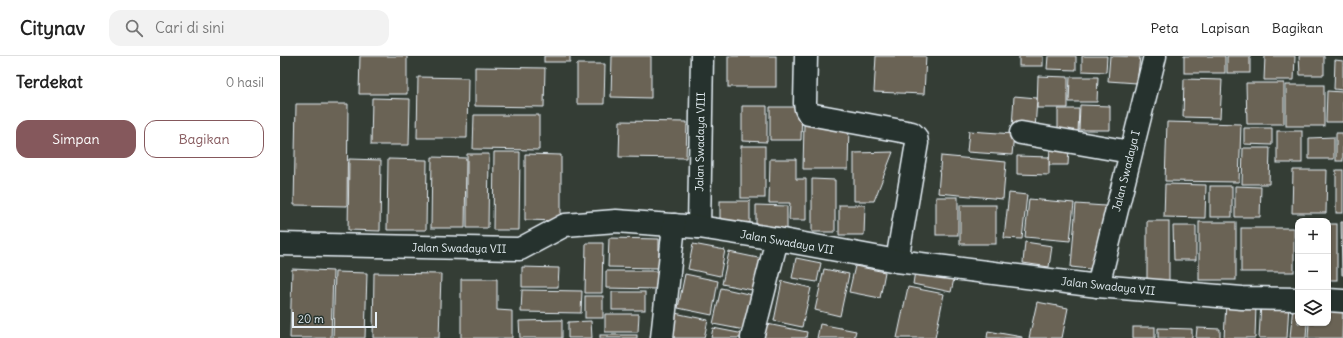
<!DOCTYPE html>
<html lang="id">
<meta charset="utf-8">
<style>
body{margin:0;font-family:Delius,sans-serif;background:#f2f2f2;color:#222}
.controls{position:absolute;right:12px;bottom:12px;display:grid;overflow:hidden;border-radius:8px;box-shadow:0 1px 3px #0004}
.controls button{width:36px;height:36px;display:grid;place-items:center;padding:0;border:0;border-bottom:1px solid #e0e0e0;background:#fff;color:#222;font:20px sans-serif}
.scale{position:absolute;left:12px;bottom:10px;width:85px;box-sizing:border-box;padding-left:4px;border:2px solid #e8f1f8;border-top:0;font-size:11px;line-height:14px;white-space:nowrap;color:#e8f1f8;-webkit-text-stroke:3px #26332d;paint-order:stroke}
.list{margin:0;padding:0;list-style:none}
h2{display:flex;justify-content:space-between;align-items:center;height:52px;margin:0;padding:0 16px;font-size:17px}
h2 small{font-size:13px;font-weight:400;color:#767676}
.actions{display:flex;gap:8px;padding:12px 16px}
.actions a{flex:1;padding:9px 0;border:1px solid #85585c;border-radius:12px;text-align:center;font-size:14px;color:#85585c}
.actions .main{background:#85585c;color:#fff}
.icon{flex:none;width:22px;height:22px;fill:none;stroke:currentColor;stroke-width:2;stroke-linecap:round;stroke-linejoin:round}
.map{position:relative;flex:none;width:1063px;height:282px;overflow:hidden}
header{display:flex;align-items:center;gap:24px;box-sizing:border-box;height:56px;padding:0 20px;background:#fff;border-bottom:1px solid #e0e0e0}
header strong{font-size:19px}
nav{display:flex;gap:22px;margin-inline-start:auto;font-size:14px}
.search{width:280px;height:36px;background:#f2f2f2;display:flex;align-items:center;gap:10px;box-sizing:border-box;padding:0 14px;border-radius:12px;color:#767676;font-size:15px}
main{display:flex}
aside{flex:1;background:#fff}
.map>svg:first-child{display:block}
.building{fill:#6b6354;stroke:#e8f1f8}
.lines{fill:none;stroke-linecap:round;stroke-linejoin:round}
.minor-casing{stroke:#e8f1f8;stroke-width:25}
.minor{stroke:#26332d;stroke-width:22}
.labels{text-anchor:middle;stroke-width:3;stroke-linejoin:round;paint-order:stroke}
.street-label{font-size:11px;fill:#e8f1f8;stroke:#26332d}
</style>
<header>
<strong>Citynav</strong>
<div class="search"><svg class="icon" aria-label="search" viewBox="0 0 24 24"><circle cx="10" cy="10" r="6"/><path d="M15 15l6 6"/></svg>Cari di sini</div>
<nav><a>Peta</a><a>Lapisan</a><a>Bagikan</a></nav>
</header>
<main>
<aside>
<h2>Terdekat<small>0 hasil</small></h2>
<ul class="list">
</ul>
<div class="actions"><a class="main">Simpan</a><a>Bagikan</a></div>
</aside>
<div class="map">
<svg width="1063" height="282" viewBox="0 0 1063 282">
<rect width="100%" height="100%" fill="#343d35"/>
<filter id="ink" filterUnits="userSpaceOnUse"><feTurbulence type="fractalNoise" baseFrequency=".025" numOctaves="2"/><feDisplacementMap in="SourceGraphic" scale="8" xChannelSelector="R" yChannelSelector="G"/><feConvolveMatrix kernelMatrix="1 2 1 2 8 2 1 2 1" color-interpolation-filters="sRGB"/></filter>
<g filter="url(#ink)">
<g class="building">
<polygon points="80,0 127,0 127,38 79,38"/>
<rect x="264" y="0" width="26" height="6"/>
<polygon points="332,0 371,0 371,42 331,41"/>
<rect x="448" y="0" width="48" height="31"/>
<polygon points="596,0 646,0 644,38 594,36"/>
<rect x="739" y="0" width="24" height="10"/>
<polygon points="768,0 796,0 796,14 767,13"/>
<polygon points="802,0 827,0 826,16 802,15"/>
<polygon points="830,0 860,1 857,27 828,25"/>
<rect x="904" y="0" width="41" height="17"/>
<rect x="947" y="0" width="23" height="17"/>
<polygon points="985,0 1015,0 1014,24 984,24"/>
<polygon points="1019,0 1044,0 1044,19 1020,19"/>
<polygon points="1055,4 1063,5 1063,34 1054,33"/>
<polygon points="297,8 325,8 324,48 297,48"/>
<polygon points="195,11 265,12 264,51 195,50"/>
<polygon points="758,20 788,21 788,52 757,52"/>
<polygon points="138,21 188,22 187,82 137,82"/>
<polygon points="790,21 818,21 817,46 789,46"/>
<polygon points="904,23 942,24 940,62 903,61"/>
<polygon points="966,27 1004,27 1004,68 967,68"/>
<rect x="1006" y="29" width="38" height="41"/>
<polygon points="1047,35 1063,36 1063,66 1046,66"/>
<polygon points="734,40 757,42 755,74 732,72"/>
<polygon points="92,42 130,43 129,89 91,89"/>
<polygon points="16,48 68,48 67,150 14,149"/>
<polygon points="800,49 830,50 830,74 799,74"/>
<polygon points="462,50 487,50 487,86 462,85"/>
<polygon points="490,51 522,51 521,84 490,84"/>
<polygon points="778,53 799,53 798,77 778,77"/>
<polygon points="194,59 259,59 259,94 193,93"/>
<polygon points="340,65 407,66 406,102 339,101"/>
<polygon points="887,66 961,68 959,126 885,125"/>
<polygon points="524,68 569,68 568,113 523,113"/>
<polygon points="964,72 992,72 992,89 964,88"/>
<polygon points="689,75 734,78 732,99 687,96"/>
<rect x="997" y="75" width="25" height="32"/>
<rect x="1056" y="77" width="7" height="28"/>
<polygon points="1054,81 1054,103 1029,103 1029,82"/>
<rect x="461" y="90" width="24" height="52"/>
<polygon points="770,91 789,92 788,109 769,109"/>
<polygon points="963,92 990,92 989,128 962,128"/>
<polygon points="214,96 240,96 239,174 213,174"/>
<polygon points="613,96 594,145 574,145 574,97"/>
<polygon points="187,98 209,98 208,172 187,172"/>
<polygon points="245,98 281,99 281,165 245,164"/>
<polygon points="661,100 726,106 723,143 658,137"/>
<polygon points="737,100 769,101 769,119 737,118"/>
<polygon points="152,101 186,102 185,172 151,172"/>
<polygon points="69,103 101,104 100,175 68,174"/>
<polygon points="108,103 147,104 146,174 107,174"/>
<polygon points="490,103 516,103 516,123 526,123 526,164 509,164 510,147 489,147"/>
<polygon points="1013,114 1047,114 1046,157 1012,157"/>
<rect x="1056" y="114" width="7" height="43"/>
<polygon points="532,123 555,124 555,176 532,176"/>
<polygon points="885,128 926,129 925,162 884,161"/>
<rect x="930" y="130" width="22" height="31"/>
<polygon points="955,130 981,131 980,161 955,161"/>
<polygon points="729,137 747,139 742,183 724,182"/>
<rect x="656" y="141" width="22" height="38"/>
<polygon points="749,143 794,147 790,185 745,181"/>
<rect x="440" y="145" width="30" height="28"/>
<polygon points="796,148 825,150 819,214 791,211"/>
<polygon points="476,149 507,150 507,176 476,175"/>
<polygon points="559,149 585,149 584,179 559,179"/>
<rect x="680" y="149" width="36" height="39"/>
<rect x="867" y="165" width="22" height="61"/>
<rect x="919" y="166" width="37" height="58"/>
<polygon points="1061,166 1063,166 1063,219 1062,219"/>
<rect x="1048" y="168" width="9" height="56"/>
<polygon points="893,170 916,170 916,204 894,204"/>
<rect x="961" y="172" width="53" height="44"/>
<polygon points="329,182 379,183 379,212 328,211"/>
<polygon points="745,186 772,190 769,211 743,207"/>
<polygon points="306,187 323,187 322,237 305,237"/>
<polygon points="413,188 445,194 440,220 408,213"/>
<polygon points="449,196 488,204 482,236 442,228"/>
<polygon points="516,202 541,207 537,226 512,222"/>
<polygon points="575,210 605,216 600,242 569,236"/>
<polygon points="242,211 279,212 278,231 242,231"/>
<polygon points="12,213 53,215 51,282 10,282"/>
<polygon points="544,213 569,218 560,260 535,254"/>
<polygon points="326,215 378,215 377,233 326,232"/>
<polygon points="635,215 674,223 671,236 633,228"/>
<polygon points="55,216 87,217 85,282 53,282"/>
<polygon points="94,217 161,218 159,282 93,282"/>
<polygon points="405,218 438,225 432,259 398,252"/>
<polygon points="181,223 217,223 217,254 232,255 232,282 181,282"/>
<polygon points="502,225 531,232 522,271 494,265"/>
<polygon points="628,231 664,238 655,282 617,282"/>
<polygon points="441,232 477,240 470,275 433,268"/>
<polygon points="242,234 302,235 301,257 241,256"/>
<rect x="332" y="236" width="33" height="18"/>
<rect x="305" y="240" width="18" height="22"/>
<polygon points="757,246 788,252 782,282 749,282"/>
<polygon points="946,247 976,249 975,282 944,282"/>
<polygon points="981,247 1009,248 1007,282 979,282"/>
<polygon points="1013,249 1018,249 1018,267 1027,267 1026,282 1010,282"/>
<polygon points="1048,250 1063,251 1062,282 1028,282 1029,267 1048,267"/>
<polygon points="390,256 428,264 424,282 384,282"/>
<polygon points="325,258 359,258 358,276 325,276"/>
<polygon points="282,264 282,282 240,282 239,265"/>
<polygon points="311,265 312,282 288,282 288,266"/>
<polygon points="487,268 527,276 526,282 484,282"/>
<polygon points="540,268 576,275 574,282 537,282"/>
<rect x="853" y="271" width="22" height="11"/>
<polygon points="433,272 469,279 468,282 431,282"/>
<polygon points="878,272 912,273 912,282 878,282"/>
<polygon points="917,272 940,273 940,282 916,282"/>
<polygon points="708,275 742,281 742,282 707,282"/>
<rect x="320" y="279" width="37" height="3"/>
</g>
<g class="lines">
<defs>
<g id="minor">
<polyline points="526,0 525,47 526,53 529,58 632,77 636,81 637,87 617,205"/>
<polyline points="741,77 850,96"/>
<polyline points="419,171 422,0"/>
<polyline points="0,188 240,193 285,169 336,165 419,171 497,183 617,205 818,230 962,242 1018,243"/>
<polyline points="818,230 875,0"/>
<polyline points="1048,244 1063,245"/>
<polyline points="382,282 394,169"/>
<polyline points="472,282 497,183"/>
</g>
</defs>
<use href="#minor" class="minor-casing"/>
<use href="#minor" class="minor"/>
</g>
</g>
<g class="labels">
<g class="street-label">
<text transform="translate(420 86) rotate(-89)" y="4">Jalan Swadaya VIII</text>
<text transform="translate(846 115) rotate(-76)" y="4">Jalan Swadaya I</text>
<text transform="translate(507 186) rotate(10)" y="4">Jalan Swadaya VII</text>
<text transform="translate(179 192) rotate(1)" y="4">Jalan Swadaya VII</text>
<text transform="translate(828 230) rotate(6)" y="4">Jalan Swadaya VII</text>
</g>
</g>
</svg>
<div class="controls">
<button>+</button>
<button>−</button>
<button><svg class="icon" aria-label="layers" viewBox="0 0 24 24"><path d="M12 4l9 5-9 5-9-5zM3 14l9 5 9-5"/></svg></button>
</div>
<div class="scale">20 m</div>
</div>
</main>
